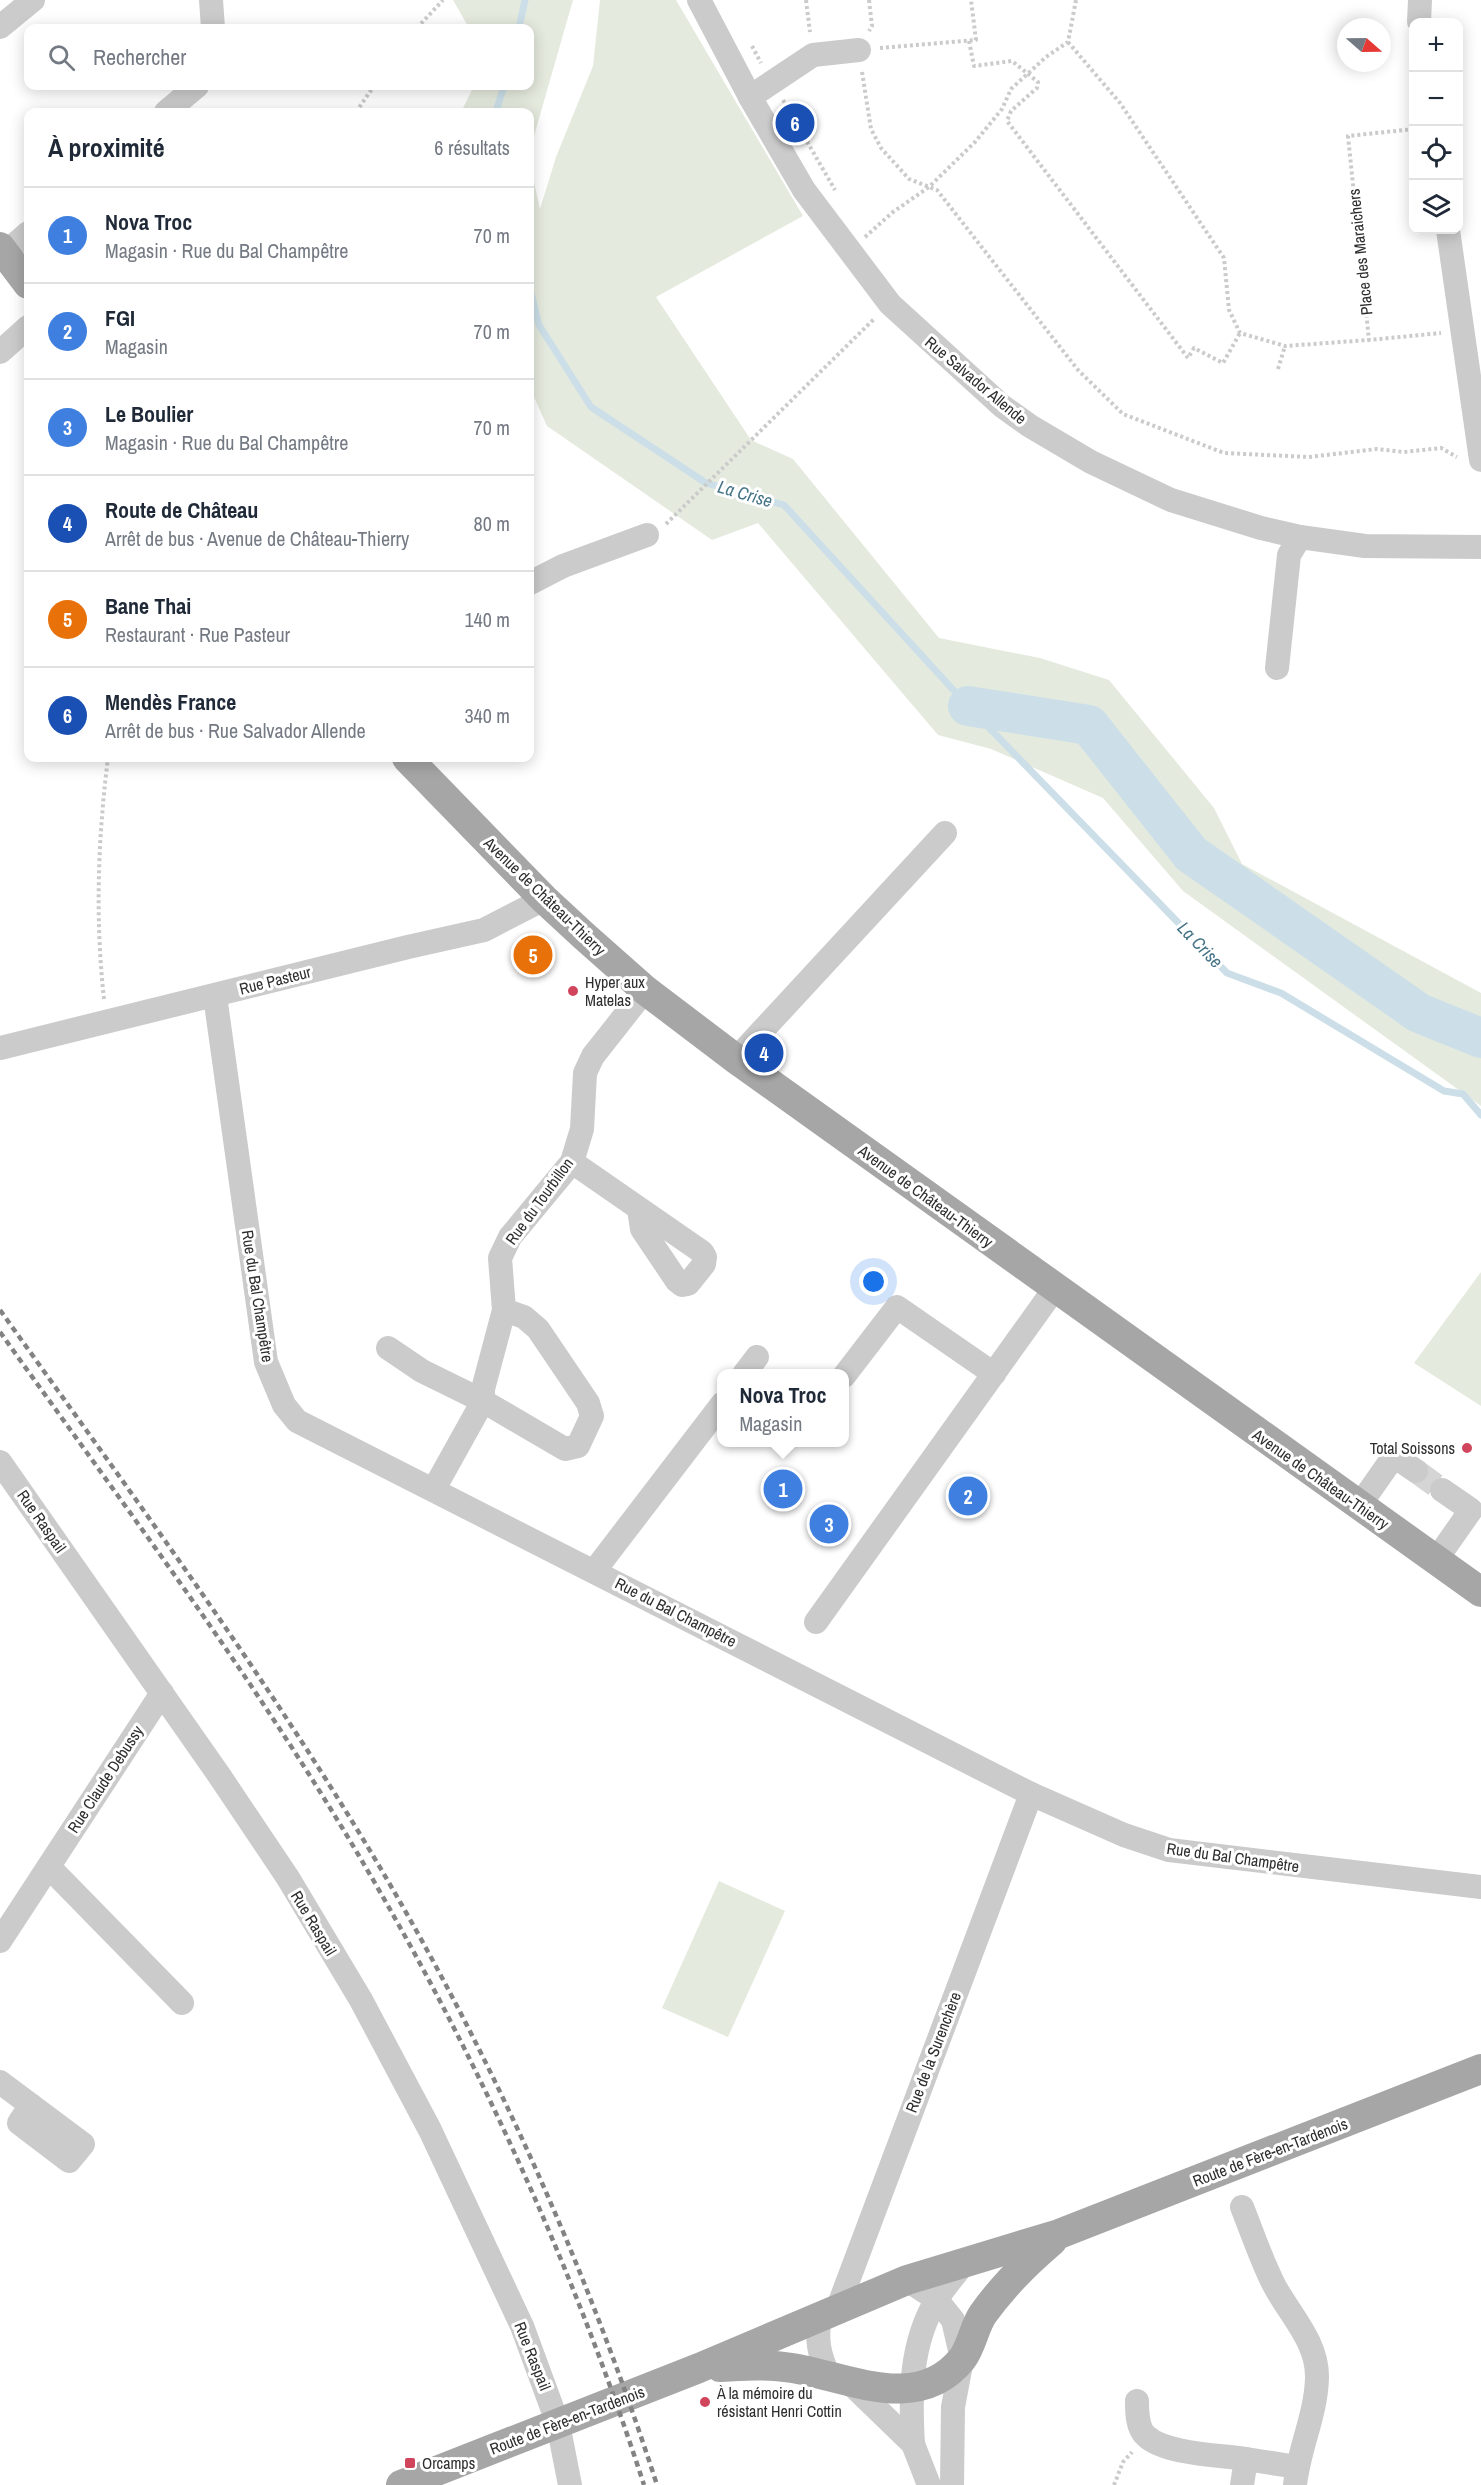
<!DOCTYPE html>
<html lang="fr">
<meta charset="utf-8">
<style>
body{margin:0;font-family:"Archivo Narrow",sans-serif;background:#f2f2f3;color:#1f2937}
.controls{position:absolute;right:18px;top:18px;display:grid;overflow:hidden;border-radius:12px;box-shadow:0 3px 15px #0003}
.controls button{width:54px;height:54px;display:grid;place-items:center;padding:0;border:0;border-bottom:2px solid #e0e1e3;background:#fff;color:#1f2937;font:30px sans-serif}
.compass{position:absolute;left:1337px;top:18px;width:54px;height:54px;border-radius:50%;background:#fff;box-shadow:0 3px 15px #0003;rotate:110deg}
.you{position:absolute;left:874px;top:1282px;width:21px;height:21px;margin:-15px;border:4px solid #fff;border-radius:50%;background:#1a73e8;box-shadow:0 0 0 9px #1a73e833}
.badge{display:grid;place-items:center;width:39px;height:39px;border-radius:50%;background:#db2777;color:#fff;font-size:20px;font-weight:700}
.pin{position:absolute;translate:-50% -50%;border:3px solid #fff;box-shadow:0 2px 6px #0006}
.popup{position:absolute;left:717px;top:1369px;width:132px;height:78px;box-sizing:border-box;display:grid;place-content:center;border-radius:12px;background:#fff;filter:drop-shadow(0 2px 4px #0005);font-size:20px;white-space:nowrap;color:#747a83}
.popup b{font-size:22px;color:#1f2937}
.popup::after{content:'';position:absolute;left:50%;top:100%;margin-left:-12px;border:12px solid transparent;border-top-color:#fff}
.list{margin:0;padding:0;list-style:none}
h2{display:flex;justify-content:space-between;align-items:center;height:78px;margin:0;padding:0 24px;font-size:26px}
h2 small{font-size:20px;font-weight:400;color:#747a83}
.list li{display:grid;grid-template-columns:39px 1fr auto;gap:18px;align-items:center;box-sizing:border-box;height:96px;padding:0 24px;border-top:2px solid #e0e1e3}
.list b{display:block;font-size:22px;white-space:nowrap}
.list p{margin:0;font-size:20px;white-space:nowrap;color:#747a83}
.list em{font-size:20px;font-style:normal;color:#747a83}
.icon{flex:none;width:33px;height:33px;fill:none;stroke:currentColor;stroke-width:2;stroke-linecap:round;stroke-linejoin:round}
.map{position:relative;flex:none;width:1481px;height:2485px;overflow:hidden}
.search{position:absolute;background:#fff;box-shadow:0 3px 15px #0003;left:24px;top:24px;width:510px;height:66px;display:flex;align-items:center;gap:15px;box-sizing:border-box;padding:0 21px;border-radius:12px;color:#747a83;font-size:22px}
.panel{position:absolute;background:#fff;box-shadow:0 3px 15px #0003;left:24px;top:108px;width:510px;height:654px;border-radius:12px}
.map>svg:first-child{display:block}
.green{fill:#e5eade}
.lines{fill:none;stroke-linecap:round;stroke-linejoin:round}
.stream{stroke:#ccdfe8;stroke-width:7}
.river{stroke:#ccdfe8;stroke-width:40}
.minor-tunnel{stroke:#d5d5d5;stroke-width:24;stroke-dasharray:24 12;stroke-linecap:butt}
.path{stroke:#cbcbcb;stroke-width:4;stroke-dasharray:3 3;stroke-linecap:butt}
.minor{stroke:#cbcbcb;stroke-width:24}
.major{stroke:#a6a6a6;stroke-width:30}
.rail{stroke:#838383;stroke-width:4.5;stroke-dasharray:6 4.5;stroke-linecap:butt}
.poi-dot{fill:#d1455c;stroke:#fff;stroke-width:2}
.labels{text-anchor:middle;stroke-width:6;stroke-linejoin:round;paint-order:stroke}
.street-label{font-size:16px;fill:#2e2e2e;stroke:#fff}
.poi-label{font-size:16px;fill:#2e2e2e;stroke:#fff;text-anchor:start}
.water-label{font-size:18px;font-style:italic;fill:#467487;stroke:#fff}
</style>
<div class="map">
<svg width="1481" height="2485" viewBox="0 0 1481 2485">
<rect width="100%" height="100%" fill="#fff"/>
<g class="green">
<polygon points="453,0 573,0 530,150 530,112 461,112 474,86 530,86 530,28 469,28"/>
<polygon points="600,0 676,0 803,216 656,297 751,440 793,459 939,638 1040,658 1109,680 1214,808 1242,864 1481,993 1481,1106 1183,891 1103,798 991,749 938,735 758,523 712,540 547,426 530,388 530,164 540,209 556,157 593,66"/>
<polygon points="1481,1272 1481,1406 1414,1363"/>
<polygon points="719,1881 785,1911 728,2037 662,2008"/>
</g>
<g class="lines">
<g class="stream">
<polyline points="519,28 525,0"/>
<polyline points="496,112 504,86"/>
<polyline points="530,289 539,325 591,407 706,483 784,505 968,706 1227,973 1281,993 1444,1091 1463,1094 1481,1115"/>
</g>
<polyline class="river" points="968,706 1089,725 1191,854 1419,1013 1481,1038"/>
<polyline class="minor-tunnel" points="1416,1471 1442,1490"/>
<g class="path">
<polyline points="806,0 810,32"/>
<polyline points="869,0 872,26 869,31"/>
<polyline points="417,28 443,0"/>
<polyline points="969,41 974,66 1012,61 1038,82 1037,88 1011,111 1007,121 1188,358 1194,348 1223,363 1240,333"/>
<polyline points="1068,42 1120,103 1224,258 1229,310 1240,333 1285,346 1369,340"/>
<polyline points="752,46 761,63"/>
<polyline points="880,48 976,40 971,0"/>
<polyline points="862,72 871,129 881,148 909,179 937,190 1078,370 1123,414 1224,453 1309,457 1377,449 1404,452 1441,448 1457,457"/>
<polyline points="783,100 835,190"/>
<polyline points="356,112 374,86"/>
<polyline points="1414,129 1348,136 1369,340 1441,333"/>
<polyline points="865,237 893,212 929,187 975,142 1002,109 1011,89 1046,57 1068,42 1076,0"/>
<polyline points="1278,369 1285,346"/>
<polyline points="666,524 874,319"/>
<path d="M104 999C95 918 98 838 108 758"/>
<polyline points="1114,2485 1123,2462 1132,2452"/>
</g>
<g class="minor">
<polyline points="211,0 213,28"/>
<polyline points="699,0 750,97 804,190 890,304 1002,406 1030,426 1091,462 1171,500 1261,528 1300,537 1365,546 1481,547"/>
<polyline points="1419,22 1420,0"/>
<polyline points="0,27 33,0"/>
<polyline points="750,97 813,55 859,50"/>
<polyline points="166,112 197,86"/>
<polyline points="1448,230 1481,460"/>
<polyline points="5,253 28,233"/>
<polyline points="0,352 28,327"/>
<polyline points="530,583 563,566 647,535"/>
<polyline points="1277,668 1289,555 1300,537"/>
<polyline points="215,996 266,1362 284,1405 297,1421 1031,1794 1124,1835 1169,1850 1481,1887"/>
<polyline points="0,1048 408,947 484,930 544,899"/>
<polyline points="736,1059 945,833"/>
<polyline points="572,1162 702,1252 705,1257 704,1264 688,1284 682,1285 677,1281 642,1229 639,1210"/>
<polyline points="388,1348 422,1371 483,1401 565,1449 578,1446 592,1416 588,1403 538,1329 524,1317 504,1310"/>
<polyline points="744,1374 757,1357"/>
<polyline points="844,1376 897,1307 994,1374"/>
<polyline points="0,1462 221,1778 288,1878 361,2000 430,2130 522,2326 558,2424 570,2485"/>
<polyline points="434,1489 483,1401 483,1389 504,1310 500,1258 510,1237 572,1162 582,1129 585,1073 593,1056 645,990"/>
<polyline points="1359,1506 1394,1456 1416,1471"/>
<polyline points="1436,1560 1471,1510 1442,1490"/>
<polyline points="595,1570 722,1404"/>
<polyline points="816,1622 1055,1288"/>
<polyline points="49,1867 182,2003"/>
<polyline points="0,1941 162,1693"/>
<polyline points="0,2082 83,2144 69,2161 19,2123 31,2105"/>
<path d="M1242 2207C1252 2232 1261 2259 1273 2283 1288 2313 1318 2341 1317 2378 1316 2415 1299 2448 1295 2485"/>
<polyline points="907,2280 936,2299 953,2320 962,2359 953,2407 952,2485"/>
<polyline points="837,2310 1031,1794"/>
<path d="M820 2317C816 2340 819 2354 828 2374"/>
<polyline points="849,2382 913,2444 929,2485"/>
<path d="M1137 2401C1137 2412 1137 2428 1146 2436 1165 2454 1220 2455 1246 2459"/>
<path d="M913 2444C910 2395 910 2343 937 2299 945 2286 956 2274 965 2262"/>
<polyline points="1242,2485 1246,2459 1297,2467"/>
</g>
<g class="major">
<polyline points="0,247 28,284"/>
<polyline points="407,758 544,899 584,936 645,990 736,1059 1481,1592"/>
<path d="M720 2367C744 2365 768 2364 792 2368 848 2377 918 2414 962 2359 972 2346 974 2327 983 2314 1003 2286 1026 2263 1052 2241"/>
<polyline points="401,2485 699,2368 907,2280 1059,2234 1481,2069"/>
</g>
<g class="rail">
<path d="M0 1310C128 1489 259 1666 372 1854 491 2053 586 2265 657 2485"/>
<path d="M0 1332C125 1507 256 1680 365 1866 480 2062 574 2269 644 2485"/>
</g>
</g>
<g class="poi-dot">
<circle cx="573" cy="991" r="6"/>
<circle cx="1467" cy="1448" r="6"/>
<circle cx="705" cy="2402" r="6"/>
<rect x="404" y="2457" width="12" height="12" rx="3"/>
</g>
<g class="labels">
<g class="street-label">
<text transform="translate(1360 252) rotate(-96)" y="6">Place des Maraichers</text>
<text transform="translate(976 380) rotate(40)" y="6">Rue Salvador Allende</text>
<text transform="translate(545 896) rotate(44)" y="6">Avenue de Château-Thierry</text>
<text transform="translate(275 980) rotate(-14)" y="6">Rue Pasteur</text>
<text transform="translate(926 1196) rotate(36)" y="6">Avenue de Château-Thierry</text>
<text transform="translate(539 1201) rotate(-54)" y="6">Rue du Tourbillon</text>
<text transform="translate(258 1296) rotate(81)" y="6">Rue du Bal Champêtre</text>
<text transform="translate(1321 1479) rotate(35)" y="6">Avenue de Château-Thierry</text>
<text transform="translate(42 1521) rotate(55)" y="6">Rue Raspail</text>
<text transform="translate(676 1612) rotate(27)" y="6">Rue du Bal Champêtre</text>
<text transform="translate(105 1779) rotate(-57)" y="6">Rue Claude Debussy</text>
<text transform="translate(1233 1857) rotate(8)" y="6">Rue du Bal Champêtre</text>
<text transform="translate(314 1923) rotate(59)" y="6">Rue Raspail</text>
<text transform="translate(933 2052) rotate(-69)" y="6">Rue de la Surenchère</text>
<text transform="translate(1270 2152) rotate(-21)" y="6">Route de Fère-en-Tardenois</text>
<text transform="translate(533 2356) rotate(68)" y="6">Rue Raspail</text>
<text transform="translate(567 2420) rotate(-21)" y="6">Route de Fère-en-Tardenois</text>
</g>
<g class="poi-label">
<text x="585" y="988">Hyper aux<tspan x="585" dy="18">Matelas</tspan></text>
<text x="1455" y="1454" text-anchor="end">Total Soissons</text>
<text x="717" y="2399">À la mémoire du<tspan x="717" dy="18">résistant Henri Cottin</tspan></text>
<text x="422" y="2469">Orcamps</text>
</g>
<g class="water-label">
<text transform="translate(745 494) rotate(16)" y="6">La Crise</text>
<text transform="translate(1200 945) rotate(46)" y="6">La Crise</text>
</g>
</g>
</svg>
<div class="controls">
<button>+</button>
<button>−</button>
<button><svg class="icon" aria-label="locate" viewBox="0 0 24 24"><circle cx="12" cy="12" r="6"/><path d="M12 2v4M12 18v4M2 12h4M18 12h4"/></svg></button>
<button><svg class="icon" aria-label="layers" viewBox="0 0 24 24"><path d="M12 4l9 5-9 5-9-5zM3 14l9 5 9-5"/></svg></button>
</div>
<svg class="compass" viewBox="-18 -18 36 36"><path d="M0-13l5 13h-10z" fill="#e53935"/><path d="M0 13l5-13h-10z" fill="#747a83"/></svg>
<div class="you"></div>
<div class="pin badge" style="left:783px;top:1489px;background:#3f7fe0">1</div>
<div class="popup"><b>Nova Troc</b>Magasin</div>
<div class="pin badge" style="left:968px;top:1496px;background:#3f7fe0">2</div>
<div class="pin badge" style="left:829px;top:1524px;background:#3f7fe0">3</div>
<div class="pin badge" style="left:764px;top:1053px;background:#1a4fb4">4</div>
<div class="pin badge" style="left:533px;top:955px;background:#e8710a">5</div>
<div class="pin badge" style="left:795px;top:123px;background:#1a4fb4">6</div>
<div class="search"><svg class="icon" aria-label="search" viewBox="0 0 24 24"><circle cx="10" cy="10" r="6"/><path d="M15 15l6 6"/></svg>Rechercher</div>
<section class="panel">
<h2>À proximité<small>6 résultats</small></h2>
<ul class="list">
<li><span class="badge" style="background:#3f7fe0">1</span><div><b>Nova Troc</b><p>Magasin · Rue du Bal Champêtre</p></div><em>70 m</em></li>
<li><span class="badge" style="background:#3f7fe0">2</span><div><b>FGI</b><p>Magasin</p></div><em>70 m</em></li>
<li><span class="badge" style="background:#3f7fe0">3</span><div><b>Le Boulier</b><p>Magasin · Rue du Bal Champêtre</p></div><em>70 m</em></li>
<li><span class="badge" style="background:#1a4fb4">4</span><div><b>Route de Château</b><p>Arrêt de bus · Avenue de Château-Thierry</p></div><em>80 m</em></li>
<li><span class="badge" style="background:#e8710a">5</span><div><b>Bane Thai</b><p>Restaurant · Rue Pasteur</p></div><em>140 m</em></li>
<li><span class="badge" style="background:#1a4fb4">6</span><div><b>Mendès France</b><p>Arrêt de bus · Rue Salvador Allende</p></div><em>340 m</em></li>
</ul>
</section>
</div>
